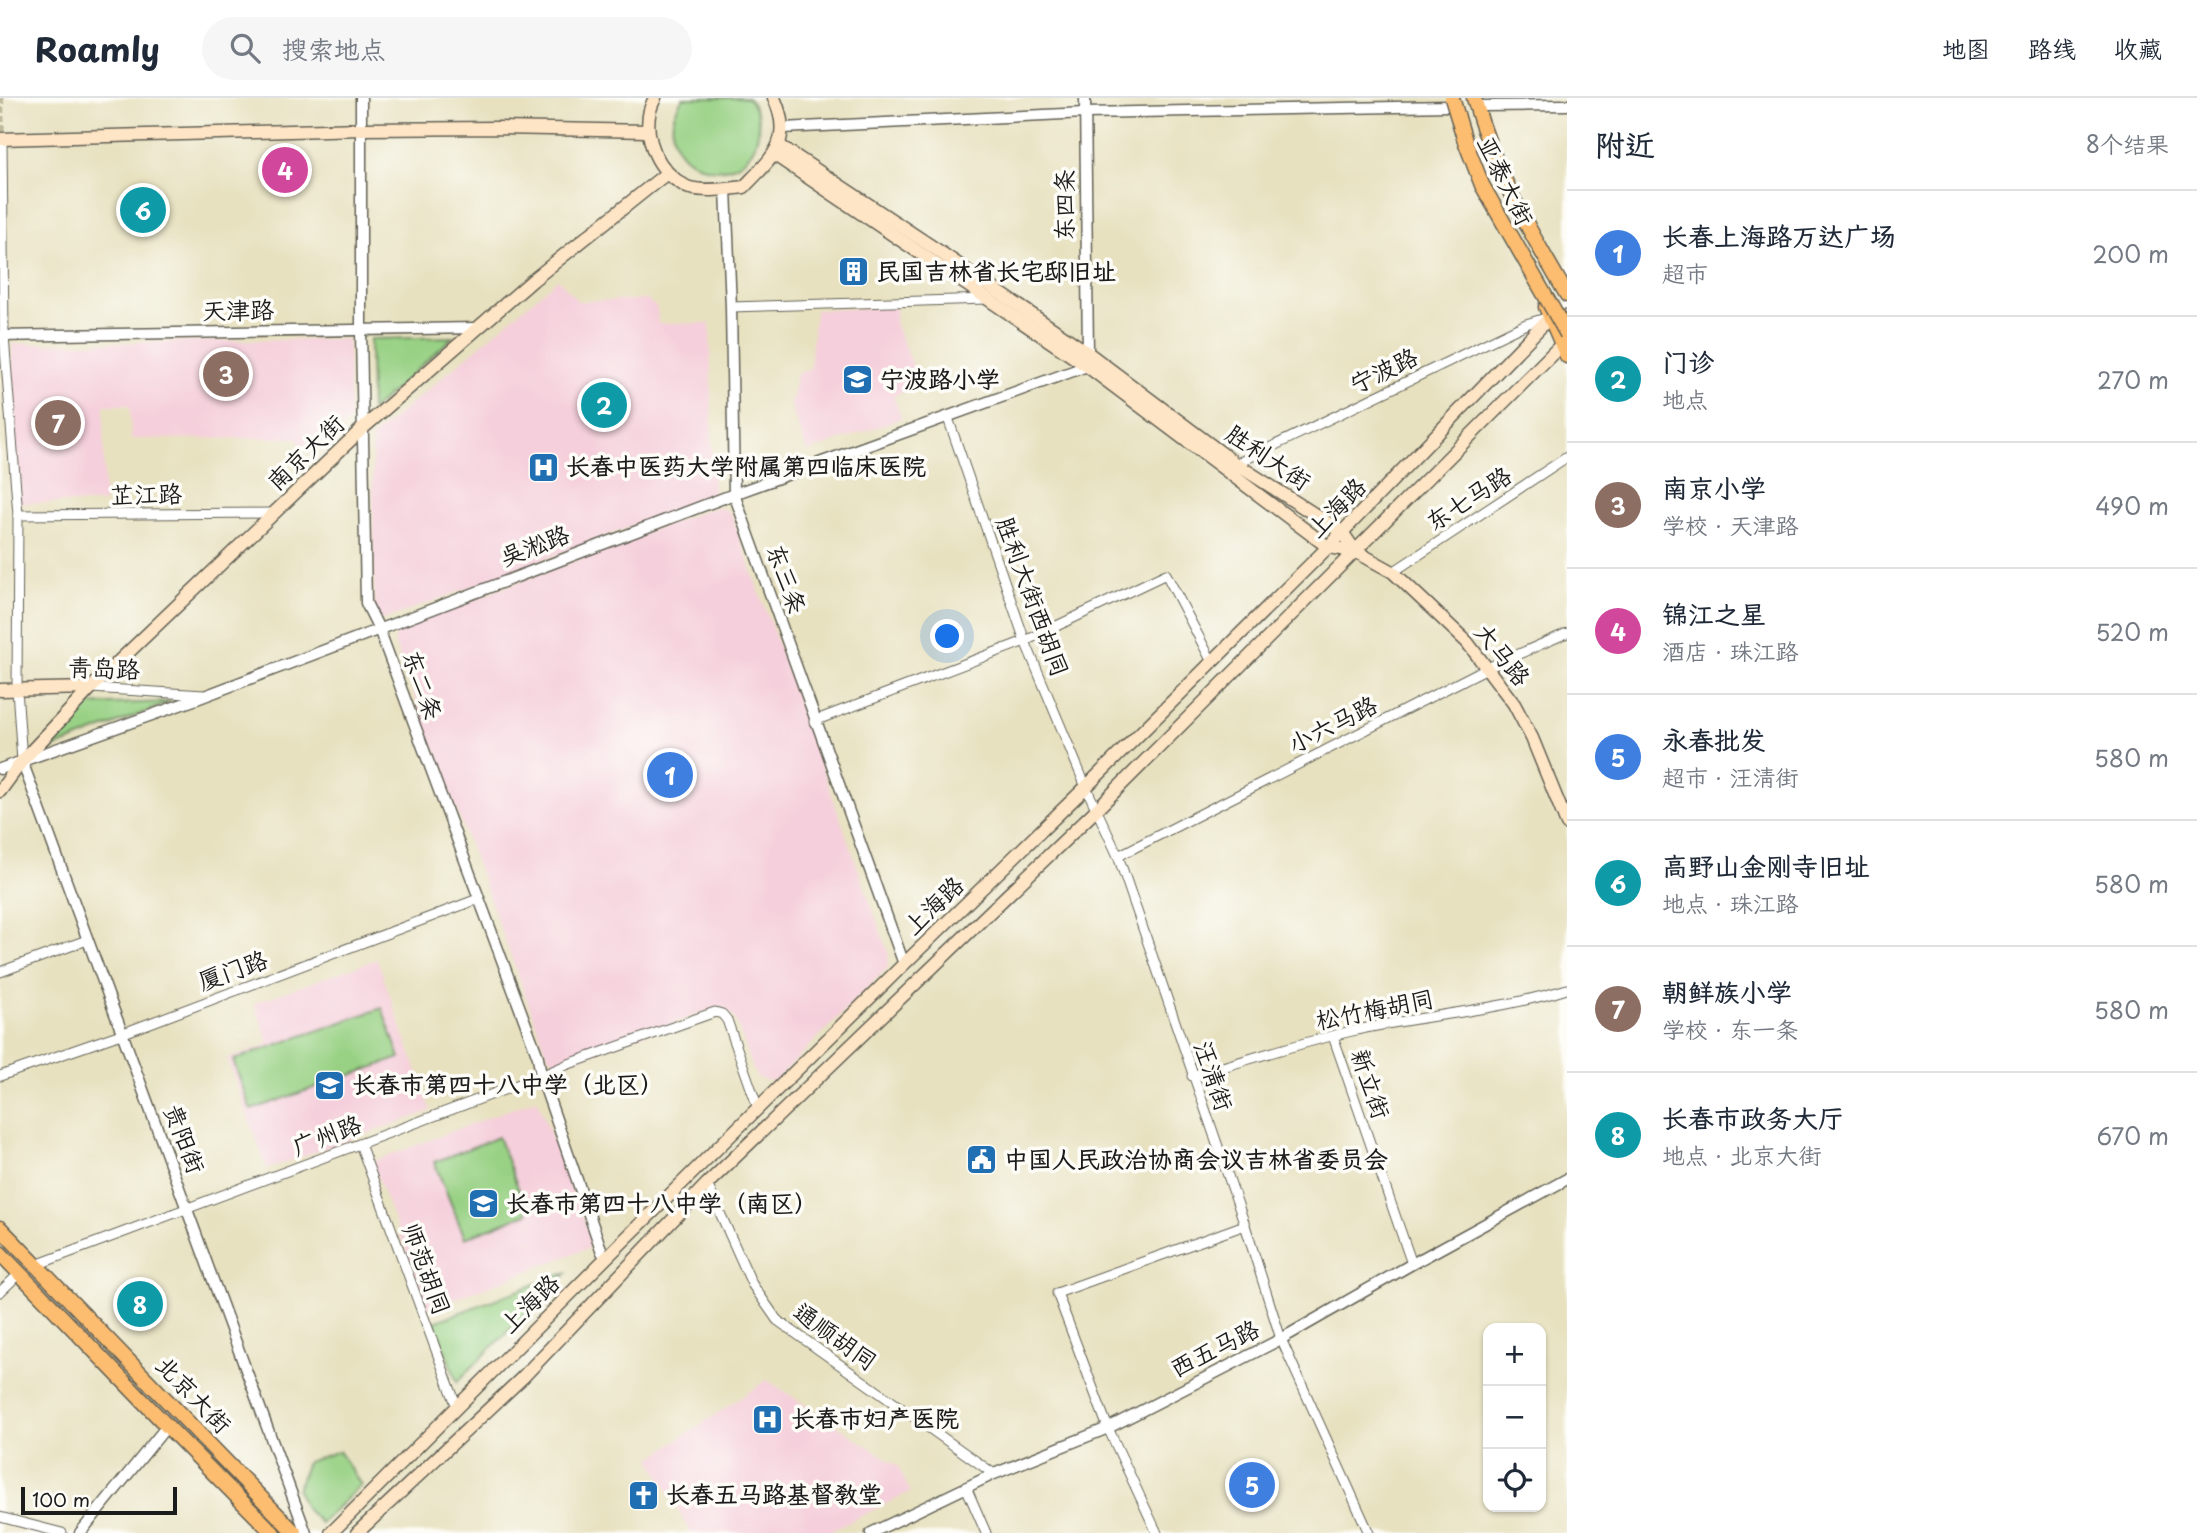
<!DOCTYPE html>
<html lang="zh">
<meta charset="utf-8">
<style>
body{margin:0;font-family:"Playpen Sans","LXGW WenKai TC",sans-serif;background:#f6f6f7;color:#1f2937}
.controls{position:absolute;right:21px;bottom:21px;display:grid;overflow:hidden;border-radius:14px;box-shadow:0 2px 5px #0004}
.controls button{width:63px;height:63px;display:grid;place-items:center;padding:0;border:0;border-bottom:2px solid #e0e1e3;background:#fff;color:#1f2937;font:35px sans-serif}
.scale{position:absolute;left:21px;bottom:18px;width:156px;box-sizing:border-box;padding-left:7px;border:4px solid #1c1c1c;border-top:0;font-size:19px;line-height:24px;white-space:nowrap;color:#1c1c1c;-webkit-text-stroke:5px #fdfcf7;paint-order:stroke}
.you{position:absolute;left:948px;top:539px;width:24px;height:24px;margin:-18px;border:5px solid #fff;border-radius:50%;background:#1a73e8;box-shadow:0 0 0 10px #1a73e833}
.badge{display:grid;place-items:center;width:46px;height:46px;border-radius:50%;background:#1f6fb2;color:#fff;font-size:23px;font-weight:700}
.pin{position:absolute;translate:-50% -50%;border:4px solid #fff;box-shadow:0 2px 7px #0006}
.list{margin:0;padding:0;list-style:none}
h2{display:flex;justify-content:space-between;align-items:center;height:91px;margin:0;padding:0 28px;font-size:30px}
h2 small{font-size:23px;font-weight:400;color:#747a83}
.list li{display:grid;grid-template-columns:46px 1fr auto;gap:21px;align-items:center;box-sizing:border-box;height:126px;padding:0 28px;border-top:2px solid #e0e1e3}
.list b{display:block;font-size:26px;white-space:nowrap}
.list p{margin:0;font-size:23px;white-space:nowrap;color:#747a83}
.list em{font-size:23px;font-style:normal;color:#747a83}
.icon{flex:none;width:38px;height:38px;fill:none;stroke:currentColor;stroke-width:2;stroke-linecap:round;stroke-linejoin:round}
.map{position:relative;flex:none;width:1567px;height:1435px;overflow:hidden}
header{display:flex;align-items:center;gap:42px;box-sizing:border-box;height:98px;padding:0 35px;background:#fff;border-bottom:2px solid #e0e1e3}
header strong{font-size:33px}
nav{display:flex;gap:38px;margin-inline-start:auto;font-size:24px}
.search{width:490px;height:63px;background:#f6f6f7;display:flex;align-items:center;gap:18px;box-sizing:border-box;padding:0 24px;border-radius:38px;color:#747a83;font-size:26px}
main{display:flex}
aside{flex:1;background:#fff}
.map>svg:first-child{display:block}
.built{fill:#f5cfdb}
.green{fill:#98d184;stroke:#5a7650;stroke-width:2}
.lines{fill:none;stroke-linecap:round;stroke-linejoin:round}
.pedestrian-tunnel{stroke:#beba9e;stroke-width:6;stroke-dasharray:6 3;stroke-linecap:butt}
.minor-casing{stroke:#636155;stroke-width:11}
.tertiary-casing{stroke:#636155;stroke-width:13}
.secondary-casing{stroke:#636155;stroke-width:15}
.primary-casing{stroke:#636155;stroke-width:17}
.trunk-casing{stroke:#636155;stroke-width:17}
.minor{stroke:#fff;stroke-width:9}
.tertiary{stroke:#fff;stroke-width:10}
.secondary{stroke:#fee5c5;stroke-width:12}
.primary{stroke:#fcbd6f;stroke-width:14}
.trunk{stroke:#fcbd6f;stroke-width:14}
.trunk-bridge-casing{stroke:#636155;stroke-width:17;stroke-linecap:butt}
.trunk-bridge{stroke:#fcbd6f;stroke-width:14}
.labels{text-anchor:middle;stroke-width:7;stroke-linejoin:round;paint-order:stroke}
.street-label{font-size:24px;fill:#1c1c1c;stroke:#fdfcf7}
.poi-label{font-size:24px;font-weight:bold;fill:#1c1c1c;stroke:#fdfcf7;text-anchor:start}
</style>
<header>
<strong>Roamly</strong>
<div class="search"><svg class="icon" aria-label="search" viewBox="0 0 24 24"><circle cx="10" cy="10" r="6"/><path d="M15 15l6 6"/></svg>搜索地点</div>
<nav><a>地图</a><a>路线</a><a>收藏</a></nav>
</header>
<main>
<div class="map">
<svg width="1567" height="1435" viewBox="0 0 1567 1435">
<rect width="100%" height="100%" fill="#fdfcf7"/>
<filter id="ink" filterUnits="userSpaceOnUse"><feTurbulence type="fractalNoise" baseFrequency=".0143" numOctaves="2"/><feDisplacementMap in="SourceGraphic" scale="14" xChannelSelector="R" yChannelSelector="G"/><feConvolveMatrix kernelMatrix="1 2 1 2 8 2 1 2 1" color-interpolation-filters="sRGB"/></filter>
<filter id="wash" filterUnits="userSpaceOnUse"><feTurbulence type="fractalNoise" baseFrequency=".00686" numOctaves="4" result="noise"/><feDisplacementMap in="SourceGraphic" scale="28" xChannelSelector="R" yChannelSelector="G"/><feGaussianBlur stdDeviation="1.57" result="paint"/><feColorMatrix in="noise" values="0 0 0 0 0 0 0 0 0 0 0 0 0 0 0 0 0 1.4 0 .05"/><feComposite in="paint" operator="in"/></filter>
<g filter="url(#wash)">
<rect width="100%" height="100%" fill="#e7e1bf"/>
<g class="built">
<polygon points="558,181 578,203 648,202 657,210 658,226 710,225 713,398 375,525 372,339"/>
<polygon points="896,209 895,225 920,287 893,298 902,320 807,354 789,303 792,303 796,276 810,271 815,212"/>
<polygon points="348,241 350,322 311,356 295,340 131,341 130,307 104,307 104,405 12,405 12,246"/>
<polygon points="719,409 731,415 889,857 888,869 777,981 770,983 758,980 754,974 736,923 730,915 716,910 562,966 548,958 395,547 395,538 401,529 600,453 605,449 712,410"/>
<polygon points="377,861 431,1013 267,1071 227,961 269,946 254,905"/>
<polygon points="537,1001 594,1148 428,1211 372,1064"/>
<polygon points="767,1282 898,1368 910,1394 827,1435 690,1435 651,1360"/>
</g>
<g class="green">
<path d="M683 0H748C757 11 761 26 757 40 740 103 640 62 683 0Z"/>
<polygon points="453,239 371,313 370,241"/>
<polygon points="171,604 28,660 80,607"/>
<polygon points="382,910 400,960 251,1012 233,962"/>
<polygon points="498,1039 528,1115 465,1140 434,1064"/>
<polygon points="568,1174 457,1284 434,1224"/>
<polygon points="339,1353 361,1387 321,1425 305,1410 297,1392 307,1364"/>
</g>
</g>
<g filter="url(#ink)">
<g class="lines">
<polyline class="pedestrian-tunnel" points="1,0 2,41"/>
<defs>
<g id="minor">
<polyline points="2,41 4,238 18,417 17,591 22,663"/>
<polyline points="731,209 987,201"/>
<polyline points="948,320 1025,543 1086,689 1118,758 1245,1127 1281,1241 1369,1435"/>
<polyline points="1236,366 1526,226 1549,219"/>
<polyline points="18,417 274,415"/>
<polyline points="1393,474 1567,359"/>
<polyline points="91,590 204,597"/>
<polyline points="814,623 1025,543 1166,476 1212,564"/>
<polyline points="1118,758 1487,570 1567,535"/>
<polyline points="0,874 87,842"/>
<polyline points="1333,938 1412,1166"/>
<polyline points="0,978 121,936 478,801"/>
<path d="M1192 978C1245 963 1298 945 1352 933 1423 917 1497 913 1567 891"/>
<polyline points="360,1046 457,1309"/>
<polyline points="707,1086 752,1186 777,1222 994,1376"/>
<polyline points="36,1167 541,978 566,967 715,914 722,916 727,922 758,1010"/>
<polyline points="0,1194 20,1175"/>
<polyline points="966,1389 986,1435"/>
<polyline points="0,1419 62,1435"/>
<polyline points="1157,1435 1108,1330 1057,1195 1245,1127"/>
</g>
<g id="tertiary">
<polyline points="361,0 361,232 366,505 379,531 538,959 541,978 602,1154 606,1160"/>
<polyline points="1085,0 1088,255"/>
<polyline points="1480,8 1567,7"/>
<polyline points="783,30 1085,15 1449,8"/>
<polyline points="726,91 731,209 734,396 904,866"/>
<polyline points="0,238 477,230"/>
<polyline points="22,663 306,1435"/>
<polyline points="0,671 194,602 734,396 1087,268"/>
<polyline points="80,1435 167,1328"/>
<polyline points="871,1435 994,1376 1108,1330 1281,1241 1412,1166 1567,1081"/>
</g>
<g id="secondary">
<path d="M655 0C640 27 652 64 676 82 680 84 685 89 690 90 706 94 728 91 744 89 772 60 794 43 774 0"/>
<polyline points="0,41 362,31 497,30 648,33"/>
<polyline points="780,48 937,152 1088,255 1236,366 1342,434 1355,453"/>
<polyline points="775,57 1087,268 1328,449 1355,453 1393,474 1467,544 1514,606 1532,640 1567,726"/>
<polyline points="0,592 91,590"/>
<polyline points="0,693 22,663 91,590 363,330 533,182 667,75"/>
<polyline points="331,1435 606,1160 904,866 1086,689 1328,449 1551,218 1567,219"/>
<polyline points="357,1435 522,1280 707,1086 1097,711 1567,241"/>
</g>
<g id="primary">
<polyline points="1546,209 1567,258"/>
<polyline points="0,1130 295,1435"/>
<polyline points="0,1155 167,1328 273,1435"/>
</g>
<path id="trunk" d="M1474 0C1494 73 1529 132 1567 197"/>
</defs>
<use href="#minor" class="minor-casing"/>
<use href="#tertiary" class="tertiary-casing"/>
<use href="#secondary" class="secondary-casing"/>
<use href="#primary" class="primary-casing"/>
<use href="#trunk" class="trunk-casing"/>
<use href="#minor" class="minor"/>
<use href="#tertiary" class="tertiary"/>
<use href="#secondary" class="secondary"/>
<use href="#primary" class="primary"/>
<use href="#trunk" class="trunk"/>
<defs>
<polyline id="trunk-bridge" points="1452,0 1465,43 1482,87 1567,236"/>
</defs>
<use href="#trunk-bridge" class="trunk-bridge-casing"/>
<use href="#trunk-bridge" class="trunk-bridge"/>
</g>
</g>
<defs>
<symbol id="building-square" viewBox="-11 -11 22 22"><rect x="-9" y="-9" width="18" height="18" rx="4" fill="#1f6fb2" stroke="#fdfcf7"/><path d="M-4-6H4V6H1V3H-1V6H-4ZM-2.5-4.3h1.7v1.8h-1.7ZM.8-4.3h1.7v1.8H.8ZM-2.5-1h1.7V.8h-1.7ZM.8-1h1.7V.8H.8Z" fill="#fff"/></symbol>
<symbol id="school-square" viewBox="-11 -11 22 22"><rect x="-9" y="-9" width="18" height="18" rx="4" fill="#1f6fb2" stroke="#fdfcf7"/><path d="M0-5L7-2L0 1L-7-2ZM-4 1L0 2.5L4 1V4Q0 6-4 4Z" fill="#fff"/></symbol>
<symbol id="hospital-square" viewBox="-11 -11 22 22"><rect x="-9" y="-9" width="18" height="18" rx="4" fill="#1f6fb2" stroke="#fdfcf7"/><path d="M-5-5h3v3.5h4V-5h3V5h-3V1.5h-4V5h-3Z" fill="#fff"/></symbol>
<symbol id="civic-square" viewBox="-11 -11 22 22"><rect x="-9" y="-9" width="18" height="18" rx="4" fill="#1f6fb2" stroke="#fdfcf7"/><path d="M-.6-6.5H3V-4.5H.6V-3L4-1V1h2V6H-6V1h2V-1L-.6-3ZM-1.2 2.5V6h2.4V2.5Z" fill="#fff"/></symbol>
<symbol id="church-square" viewBox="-11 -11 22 22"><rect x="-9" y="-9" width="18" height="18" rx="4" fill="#1f6fb2" stroke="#fdfcf7"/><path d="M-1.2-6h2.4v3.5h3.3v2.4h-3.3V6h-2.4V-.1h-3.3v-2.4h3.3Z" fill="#fff"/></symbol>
</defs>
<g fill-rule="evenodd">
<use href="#building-square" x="836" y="156" width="35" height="35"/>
<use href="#school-square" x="840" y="264" width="35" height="35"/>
<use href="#hospital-square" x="526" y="352" width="35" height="35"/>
<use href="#school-square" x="312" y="970" width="35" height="35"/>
<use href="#civic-square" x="964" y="1044" width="35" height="35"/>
<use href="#school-square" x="466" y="1088" width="35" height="35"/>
<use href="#hospital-square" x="750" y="1304" width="35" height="35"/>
<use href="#church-square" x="626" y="1380" width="35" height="35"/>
</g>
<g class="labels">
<g class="street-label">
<text transform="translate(1505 83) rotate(64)" y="8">亚泰大街</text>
<text transform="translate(1065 107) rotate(-90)" y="8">东四条</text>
<text transform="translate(238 213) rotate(-1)" y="8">天津路</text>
<text transform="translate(1384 273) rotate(-26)" y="8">宁波路</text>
<text transform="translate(306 355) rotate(-44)" y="8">南京大街</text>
<text transform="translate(1268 360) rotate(34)" y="8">胜利大街</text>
<text transform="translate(146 397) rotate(-1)" y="8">芷江路</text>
<text transform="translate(1469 401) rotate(-33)" y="8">东七马路</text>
<text transform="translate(1337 410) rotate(-46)" y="8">上海路</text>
<text transform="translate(535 448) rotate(-21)" y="8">吴淞路</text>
<text transform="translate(786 481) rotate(70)" y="8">东三条</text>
<text transform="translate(1032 499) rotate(70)" y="8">胜利大街西胡同</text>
<text transform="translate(1502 557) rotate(51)" y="8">大马路</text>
<text transform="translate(104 571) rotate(2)" y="8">青岛路</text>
<text transform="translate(422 587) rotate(70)" y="8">东二条</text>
<text transform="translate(1333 627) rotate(-27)" y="8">小六马路</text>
<text transform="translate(934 808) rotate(-44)" y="8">上海路</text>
<text transform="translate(233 873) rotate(-20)" y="8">厦门路</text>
<text transform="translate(1375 912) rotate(-11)" y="8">松竹梅胡同</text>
<text transform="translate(1213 978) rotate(71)" y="8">汪清街</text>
<text transform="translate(1370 986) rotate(71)" y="8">新立街</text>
<text transform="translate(327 1038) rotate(-21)" y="8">广州路</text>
<text transform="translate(184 1041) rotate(69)" y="8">贵阳街</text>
<text transform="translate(426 1171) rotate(70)" y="8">师范胡同</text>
<text transform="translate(530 1206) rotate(-45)" y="8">上海路</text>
<text transform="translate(835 1239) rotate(36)" y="8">通顺胡同</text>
<text transform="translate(1215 1251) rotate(-27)" y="8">西五马路</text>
<text transform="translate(193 1297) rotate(46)" y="8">北京大街</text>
</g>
<g class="poi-label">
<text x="876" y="182">民国吉林省长宅邸旧址</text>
<text x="880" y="290">宁波路小学</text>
<text x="566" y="377">长春中医药大学附属第四临床医院</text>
<text x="352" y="995">长春市第四十八中学（北区）</text>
<text x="1004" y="1070">中国人民政治协商会议吉林省委员会</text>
<text x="506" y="1114">长春市第四十八中学（南区）</text>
<text x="791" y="1329">长春市妇产医院</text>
<text x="666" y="1405">长春五马路基督教堂</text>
</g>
</g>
</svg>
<div class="controls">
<button>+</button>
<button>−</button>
<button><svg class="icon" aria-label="locate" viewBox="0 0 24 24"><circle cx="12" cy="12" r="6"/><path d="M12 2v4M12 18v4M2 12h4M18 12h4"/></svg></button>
</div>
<div class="scale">100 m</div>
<div class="you"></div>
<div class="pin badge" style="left:670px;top:677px;background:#3f7fe0">1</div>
<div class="pin badge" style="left:604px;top:307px;background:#0f9aa8">2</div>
<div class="pin badge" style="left:226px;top:276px;background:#8d6e63">3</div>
<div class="pin badge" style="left:285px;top:72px;background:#d1479c">4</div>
<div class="pin badge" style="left:1252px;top:1387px;background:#3f7fe0">5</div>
<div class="pin badge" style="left:143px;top:112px;background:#0f9aa8">6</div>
<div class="pin badge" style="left:58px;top:325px;background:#8d6e63">7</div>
<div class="pin badge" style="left:140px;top:1206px;background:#0f9aa8">8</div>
</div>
<aside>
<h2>附近<small>8个结果</small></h2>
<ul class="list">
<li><span class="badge" style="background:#3f7fe0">1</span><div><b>长春上海路万达广场</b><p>超市</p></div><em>200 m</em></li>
<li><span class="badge" style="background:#0f9aa8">2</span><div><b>门诊</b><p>地点</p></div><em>270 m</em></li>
<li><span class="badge" style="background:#8d6e63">3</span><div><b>南京小学</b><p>学校 · 天津路</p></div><em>490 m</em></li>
<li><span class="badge" style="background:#d1479c">4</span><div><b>锦江之星</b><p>酒店 · 珠江路</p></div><em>520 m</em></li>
<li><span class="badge" style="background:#3f7fe0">5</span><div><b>永春批发</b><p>超市 · 汪清街</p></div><em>580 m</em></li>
<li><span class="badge" style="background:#0f9aa8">6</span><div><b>高野山金刚寺旧址</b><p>地点 · 珠江路</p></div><em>580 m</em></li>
<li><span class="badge" style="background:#8d6e63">7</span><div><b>朝鲜族小学</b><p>学校 · 东一条</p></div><em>580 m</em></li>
<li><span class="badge" style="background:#0f9aa8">8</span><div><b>长春市政务大厅</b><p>地点 · 北京大街</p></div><em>670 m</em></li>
</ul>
</aside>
</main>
